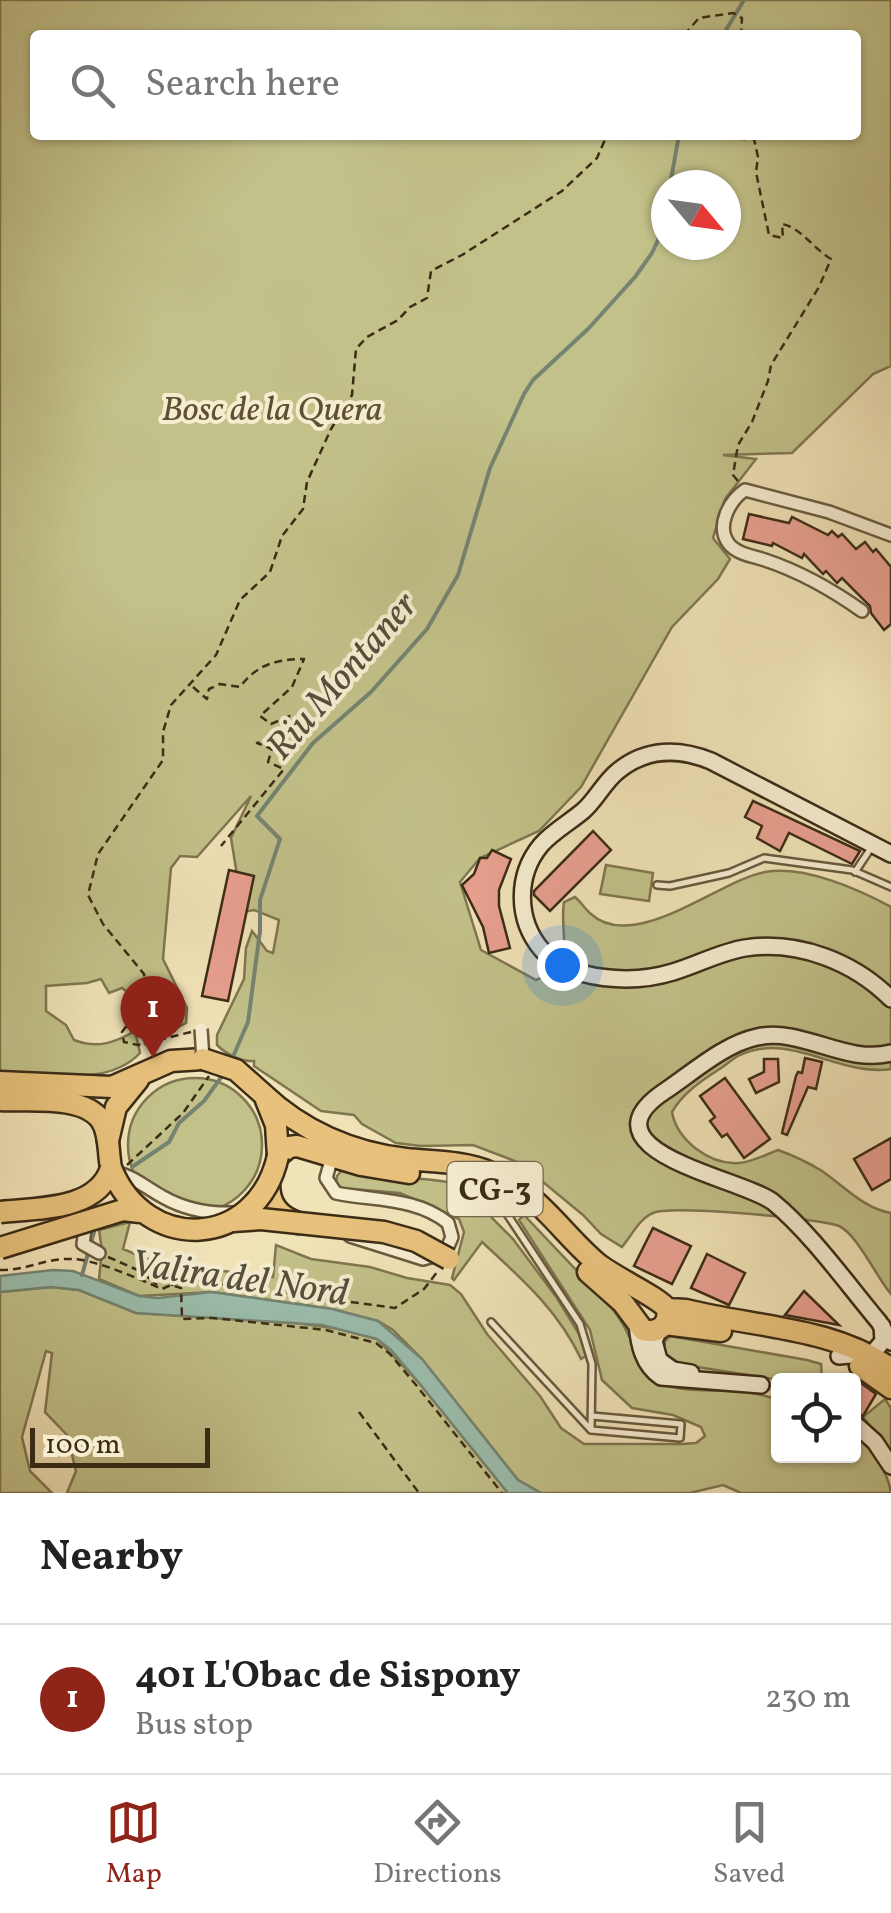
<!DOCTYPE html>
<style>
body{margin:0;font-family:Vollkorn,serif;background:#f6f6f6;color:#222}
.controls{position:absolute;right:30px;bottom:30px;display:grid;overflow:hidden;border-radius:10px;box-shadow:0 2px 8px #0004}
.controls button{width:90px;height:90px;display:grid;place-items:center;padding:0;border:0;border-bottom:2px solid #e0e0e0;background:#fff;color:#222;font:50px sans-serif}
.compass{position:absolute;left:651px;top:170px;width:90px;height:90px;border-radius:50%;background:#fff;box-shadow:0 2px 8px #0004;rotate:119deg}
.scale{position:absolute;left:30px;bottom:25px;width:180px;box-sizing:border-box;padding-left:10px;border:5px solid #3c2c16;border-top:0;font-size:28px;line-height:35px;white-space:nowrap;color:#3c2c16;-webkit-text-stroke:8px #f6edd1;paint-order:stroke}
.you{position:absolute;left:562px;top:965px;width:35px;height:35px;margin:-25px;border:8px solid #fff;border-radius:50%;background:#1a73e8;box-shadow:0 0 0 15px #1a73e833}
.badge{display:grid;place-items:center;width:65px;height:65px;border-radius:50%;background:#8f2418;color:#fff;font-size:32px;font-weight:700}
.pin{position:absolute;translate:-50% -82px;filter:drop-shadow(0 2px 5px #0008)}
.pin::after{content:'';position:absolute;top:52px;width:35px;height:30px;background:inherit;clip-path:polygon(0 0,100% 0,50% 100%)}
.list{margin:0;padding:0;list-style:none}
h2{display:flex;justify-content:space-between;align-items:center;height:130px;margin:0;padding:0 40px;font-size:42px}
h2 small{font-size:32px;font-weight:400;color:#767676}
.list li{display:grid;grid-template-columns:65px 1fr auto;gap:30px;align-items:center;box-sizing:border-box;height:150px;padding:0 40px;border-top:2px solid #e0e0e0}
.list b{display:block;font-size:38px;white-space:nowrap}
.list p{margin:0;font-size:32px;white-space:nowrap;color:#767676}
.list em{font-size:32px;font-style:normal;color:#767676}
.icon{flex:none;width:55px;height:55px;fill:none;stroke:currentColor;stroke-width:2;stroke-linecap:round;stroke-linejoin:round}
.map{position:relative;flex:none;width:891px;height:1493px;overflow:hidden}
.search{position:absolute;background:#fff;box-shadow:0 2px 8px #0004;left:30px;right:30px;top:30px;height:110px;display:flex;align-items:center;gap:25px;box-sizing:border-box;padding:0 35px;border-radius:10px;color:#767676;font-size:38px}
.sheet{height:280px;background:#fff}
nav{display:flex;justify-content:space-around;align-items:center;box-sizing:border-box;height:140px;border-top:2px solid #e0e0e0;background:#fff;font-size:28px;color:#767676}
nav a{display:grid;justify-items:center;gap:5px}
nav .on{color:#8f2418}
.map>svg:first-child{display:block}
.green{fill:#c2c189;stroke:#7f7650;stroke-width:2.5;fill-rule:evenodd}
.water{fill:#9bbeae;stroke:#758471;stroke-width:2.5}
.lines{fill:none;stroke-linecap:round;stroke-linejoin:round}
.stream{stroke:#758471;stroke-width:4}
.building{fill:#e9a090;stroke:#3c2c16;stroke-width:2.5}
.lane-casing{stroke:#695a3e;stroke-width:10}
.street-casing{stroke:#695a3e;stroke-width:16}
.secondary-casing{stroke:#3c2c16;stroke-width:20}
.highway-casing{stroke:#3c2c16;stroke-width:25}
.path{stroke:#3c2c16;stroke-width:2.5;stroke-dasharray:8 5;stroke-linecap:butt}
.lane{stroke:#f6edd1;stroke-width:5}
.street{stroke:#f6edd1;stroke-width:11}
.secondary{stroke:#f6edd1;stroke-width:15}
.highway{stroke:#e8c27c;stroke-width:20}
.street-bridge-casing{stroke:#695a3e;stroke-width:16;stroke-linecap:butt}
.highway-bridge-casing{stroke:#3c2c16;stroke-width:25;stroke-linecap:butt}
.street-bridge{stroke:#f6edd1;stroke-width:11}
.highway-bridge{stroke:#e8c27c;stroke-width:20}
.labels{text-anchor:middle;stroke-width:8;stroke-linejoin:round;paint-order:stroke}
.shield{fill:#f6edd1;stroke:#74664e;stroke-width:2.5}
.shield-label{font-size:32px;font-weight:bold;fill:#3c2c16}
.park-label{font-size:35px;font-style:italic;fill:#5e5133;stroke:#f6edd1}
.water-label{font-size:38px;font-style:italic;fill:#54503c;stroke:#f6edd1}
</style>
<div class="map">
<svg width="891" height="1493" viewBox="0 0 891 1493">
<rect width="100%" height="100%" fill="#f1e3b8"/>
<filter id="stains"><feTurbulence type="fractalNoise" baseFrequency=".002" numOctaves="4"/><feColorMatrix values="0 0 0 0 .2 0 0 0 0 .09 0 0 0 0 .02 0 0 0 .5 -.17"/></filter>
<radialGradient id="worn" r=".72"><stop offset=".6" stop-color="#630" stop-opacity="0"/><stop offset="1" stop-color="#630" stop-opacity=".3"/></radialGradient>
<g class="green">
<path d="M0 0H891V366L873 374 792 453 723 455 756 459 725 499 713 538 730 559 718 579 672 627 581 787 539 831 480 858 460 882 481 950 536 980 558 971C570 945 560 929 564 902L575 897C581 902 585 909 591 914 634 954 722 879 765 872 804 865 858 889 891 907V1069C838 1077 789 1030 738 1056 731 1060 725 1066 718 1070 701 1081 683 1093 672 1112 677 1140 709 1165 739 1163 752 1162 765 1155 778 1150 792 1155 809 1163 822 1171 844 1186 863 1208 891 1213V1294C877 1278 857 1234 839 1226 818 1218 671 1205 653 1213 639 1219 632 1235 622 1247L601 1234 583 1215 520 1163 473 1145 421 1146 396 1143 362 1124 354 1115 321 1111 254 1066V1061C241 1062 226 1054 217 1045V1035L244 979 246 948 252 931 267 951 273 953 279 920 254 910 243 912 231 838 251 796 197 857 180 856 171 868 163 959 187 1008 186 1023 145 1044 142 1030 153 1024 164 1004 160 989 151 985 139 1001 122 988 109 993 101 979 87 983 46 986V1011L66 1025 74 1040C97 1049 114 1043 135 1031L140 1053C106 1089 45 1071 0 1073ZM35 35H856V135H35ZM666 185H726V245H666Z"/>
<polygon points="606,865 653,873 649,901 600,894"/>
<circle cx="195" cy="1145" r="67"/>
<path d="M343 1169C390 1182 445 1172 489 1196L492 1218 513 1239 557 1298 579 1334 586 1356 581 1359C558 1310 521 1278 482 1242L454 1280 452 1278 464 1232 459 1219 400 1193 341 1188 336 1183 337 1176Z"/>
<path d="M524 1215 580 1274 610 1298 607 1303C628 1324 634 1353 651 1376 665 1395 724 1389 748 1392 758 1394 769 1397 778 1399V1456H854V1434C871 1446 888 1472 891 1493H741L723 1485 690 1493H541L518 1480 422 1359 393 1330 378 1321 332 1309 213 1292 139 1296 99 1279 102 1250 99 1230 130 1222 123 1249 157 1263 273 1277 276 1245 311 1259 370 1267 407 1278 450 1285 461 1294 487 1334 540 1396 561 1428 584 1444H682L696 1443 705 1436 701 1427 673 1415 632 1408 602 1380 590 1330 519 1220Z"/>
<polygon points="51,1287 79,1290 136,1313 296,1323 340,1329 377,1339 420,1384 508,1493 67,1493 76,1471 67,1435 45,1412 52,1353 46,1351 22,1437 30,1471 52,1493 0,1493 0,1292"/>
<polygon points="670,1336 807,1360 821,1364 822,1380 779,1380 678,1364 664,1355 665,1341"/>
<polygon points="885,1399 891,1408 891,1454 863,1417"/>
</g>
<polygon class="water" points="53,1270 73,1271 139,1296 158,1298 211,1292 332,1309 378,1321 422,1359 518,1480 541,1493 508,1493 420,1384 391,1350 377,1339 322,1325 136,1313 79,1290 51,1287 0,1292 0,1276"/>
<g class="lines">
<g class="stream">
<polyline points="723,35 744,0"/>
<polyline points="670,185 679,135"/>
<polyline points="232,1059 248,1022 260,931 260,900 280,839 257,816 313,743 371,692 427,629 458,575 490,468 524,394 533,380 588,329 635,277 652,253 666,223"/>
<polyline points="132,1167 169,1142 179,1123 204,1101 225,1072"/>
<polyline points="82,1275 94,1232"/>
</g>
</g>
<g class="building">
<polygon points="749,514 789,523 792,517 828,535 832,531 838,537 842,534 856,549 865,542 873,552 876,549 891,567 891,624 884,630 871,613 870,606 842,578 837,583 826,571 823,574 804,554 802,558 773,543 772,546 743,539"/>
<polygon points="753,801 860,851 852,864 789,833 780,851 757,838 762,826 745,817"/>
<polygon points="593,831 611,850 550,911 534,895 534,891"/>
<polygon points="492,850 511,859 499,890 499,906 510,948 489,953 483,927 462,885 474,874 480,858 487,858"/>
<polygon points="229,870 254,876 228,1001 202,996"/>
<polygon points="805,1058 822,1062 816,1089 808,1087 787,1135 782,1133 796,1076 798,1072 802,1073"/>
<polygon points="764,1059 778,1059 779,1082 756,1093 749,1079 764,1072"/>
<polygon points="725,1078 770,1139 744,1158 727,1134 722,1137 710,1121 715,1117 700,1096"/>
<polygon points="891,1138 891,1179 872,1190 854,1159"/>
<polygon points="653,1228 691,1246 672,1284 634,1266"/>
<polygon points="707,1254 745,1273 729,1305 691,1288"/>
<polygon points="804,1291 839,1325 785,1315"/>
<polygon points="854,1378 876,1394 863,1416 854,1412"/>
</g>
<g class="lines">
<defs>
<g id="lane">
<polyline points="855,872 871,848"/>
<polyline points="657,885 670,886 729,873 764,858 852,870 891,887"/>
<polyline points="492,1182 501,1192 507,1214 580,1324 592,1364 591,1430"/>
<polyline points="506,1208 510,1204 526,1205"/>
<polyline points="491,1322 591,1430 680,1438 681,1424 592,1416"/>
</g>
<g id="street">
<path d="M862 611C831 589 801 572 765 560 753 556 737 554 729 544 715 526 730 500 745 490L829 512 891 535"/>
<path d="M332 1157 326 1178 336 1193C374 1201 416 1197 448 1223L452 1237 445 1253 423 1259 350 1236"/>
<path d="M112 1172C131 1174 146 1188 163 1197 186 1210 208 1214 234 1213"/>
<polyline points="90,1192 83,1244 99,1253"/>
</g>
<g id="secondary">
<path d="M891 854 711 761C679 748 646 748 618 771 604 782 596 800 583 811 570 822 552 832 541 845 516 875 516 920 542 950 571 982 634 984 673 972 697 965 720 952 745 948 799 940 854 962 891 999"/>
<path d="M891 1053C845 1065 802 1027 757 1037 724 1044 692 1073 665 1091 575 1151 742 1178 773 1202 810 1232 848 1285 879 1322L891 1342"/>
<path d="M637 1324C639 1345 643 1365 661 1377L761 1385"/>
<polyline points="659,1330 654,1341 659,1360 673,1370 691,1373"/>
<polyline points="839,1356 873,1353 883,1341 882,1326"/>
<polyline points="854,1423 875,1442 891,1466"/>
</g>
<g id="highway">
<polyline points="0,1082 112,1087 171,1061 203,1059"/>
<path d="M263 1094C302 1131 352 1153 406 1159 433 1162 463 1161 489 1172 540 1193 559 1231 598 1264 614 1277 660 1298 667 1309L686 1310C752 1327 835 1327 891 1369"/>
<path d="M0 1100C28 1102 82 1094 101 1120 110 1133 108 1153 111 1168"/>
<polyline points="266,1100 276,1125 278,1156"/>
<polyline points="108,1141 116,1107 138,1080"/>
<polyline points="278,1156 289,1147 297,1146 361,1165 409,1173"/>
<path d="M269 1183C269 1204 278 1216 298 1223"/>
<path d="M588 1272 623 1303 643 1330C658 1334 670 1325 667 1309"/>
<polyline points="665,1324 721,1331"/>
<polyline points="860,1366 891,1388"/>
</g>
</defs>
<use href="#lane" class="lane-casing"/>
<use href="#street" class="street-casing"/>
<use href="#secondary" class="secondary-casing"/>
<use href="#highway" class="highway-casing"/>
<g class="path">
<polyline points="684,35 699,18 733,13 742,18 741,35"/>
<path d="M738 481 733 475 738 445 752 422 768 381 771 365 819 287 831 259C814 249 800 227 782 224L783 238 769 235 756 172 758 157 754 139H741L740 135"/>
<path d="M193 687 207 699 209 689 220 684 240 687C257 664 278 659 304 659L292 687 260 716 271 724 290 716 313 721 299 735 257 743 272 749 268 762 284 769 221 846"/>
<polyline points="191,1032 138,1045 124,1042 122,1032 147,998 144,974 103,924 88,895 98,854 163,760 163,732 171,705 216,655 240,600 270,572 282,536 303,509 307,482 331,429 352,395 356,349 367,337 398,320 410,307 427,298 431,271 462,255 562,191 597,158 607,135"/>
<polyline points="127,1165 183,1113 209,1076"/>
<polyline points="108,1257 142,1272 157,1285"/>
<path d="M0 1270C25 1271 46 1258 71 1259 95 1259 139 1279 162 1289L171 1285 181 1288 182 1319 213 1318 326 1330 376 1343 390 1354 416 1385 502 1493"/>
<polyline points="171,1285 192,1280 395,1308 424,1289 438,1271"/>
<polyline points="359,1412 419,1493"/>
</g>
<use href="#lane" class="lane"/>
<use href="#street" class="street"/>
<use href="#secondary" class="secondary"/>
<use href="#highway" class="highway"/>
<defs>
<polyline id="street-bridge" points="201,1029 203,1059"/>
<g id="highway-bridge">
<polyline points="203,1059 236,1070 263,1094"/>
<path d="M111 1168C146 1255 257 1249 278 1156"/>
<path d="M0 1212C36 1208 98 1211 111 1168"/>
<polyline points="233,1221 261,1219 384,1232 416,1241 449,1259"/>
<polyline points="0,1248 123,1210 140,1212"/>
</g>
</defs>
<use href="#street-bridge" class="street-bridge-casing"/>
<use href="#highway-bridge" class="highway-bridge-casing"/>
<use href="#street-bridge" class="street-bridge"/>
<use href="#highway-bridge" class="highway-bridge"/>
</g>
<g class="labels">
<rect class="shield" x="447.5" y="1162" width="95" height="54" rx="8"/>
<g class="shield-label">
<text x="495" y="1200">CG-3</text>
</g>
<g class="park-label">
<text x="272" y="420">Bosc de la Quera</text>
</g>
<g class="water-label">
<text transform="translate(341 675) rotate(-49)" y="13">Riu Montaner</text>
<text transform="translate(240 1277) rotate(8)" y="13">Valira del Nord</text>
</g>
</g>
<rect width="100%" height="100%" filter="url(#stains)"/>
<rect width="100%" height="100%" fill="url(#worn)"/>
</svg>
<div class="controls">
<button><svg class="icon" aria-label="locate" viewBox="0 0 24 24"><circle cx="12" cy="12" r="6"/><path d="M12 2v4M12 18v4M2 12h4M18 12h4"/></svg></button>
</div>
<svg class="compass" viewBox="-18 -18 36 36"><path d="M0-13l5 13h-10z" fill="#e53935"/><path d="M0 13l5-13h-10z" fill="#767676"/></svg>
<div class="scale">100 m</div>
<div class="you"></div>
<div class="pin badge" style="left:153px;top:1058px">1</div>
<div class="search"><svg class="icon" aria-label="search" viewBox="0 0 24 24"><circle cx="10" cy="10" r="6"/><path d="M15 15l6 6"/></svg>Search here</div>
</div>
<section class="sheet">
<h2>Nearby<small></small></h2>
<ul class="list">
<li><span class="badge">1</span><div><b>401 L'Obac de Sispony</b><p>Bus stop</p></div><em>230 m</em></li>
</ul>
</section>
<nav>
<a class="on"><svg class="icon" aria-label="map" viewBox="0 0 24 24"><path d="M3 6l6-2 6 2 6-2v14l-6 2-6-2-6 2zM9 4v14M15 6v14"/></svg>Map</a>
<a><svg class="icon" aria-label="directions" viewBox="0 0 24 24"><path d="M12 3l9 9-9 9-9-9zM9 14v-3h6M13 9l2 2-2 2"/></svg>Directions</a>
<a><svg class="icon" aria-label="saved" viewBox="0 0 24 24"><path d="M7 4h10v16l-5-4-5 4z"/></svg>Saved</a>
</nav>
